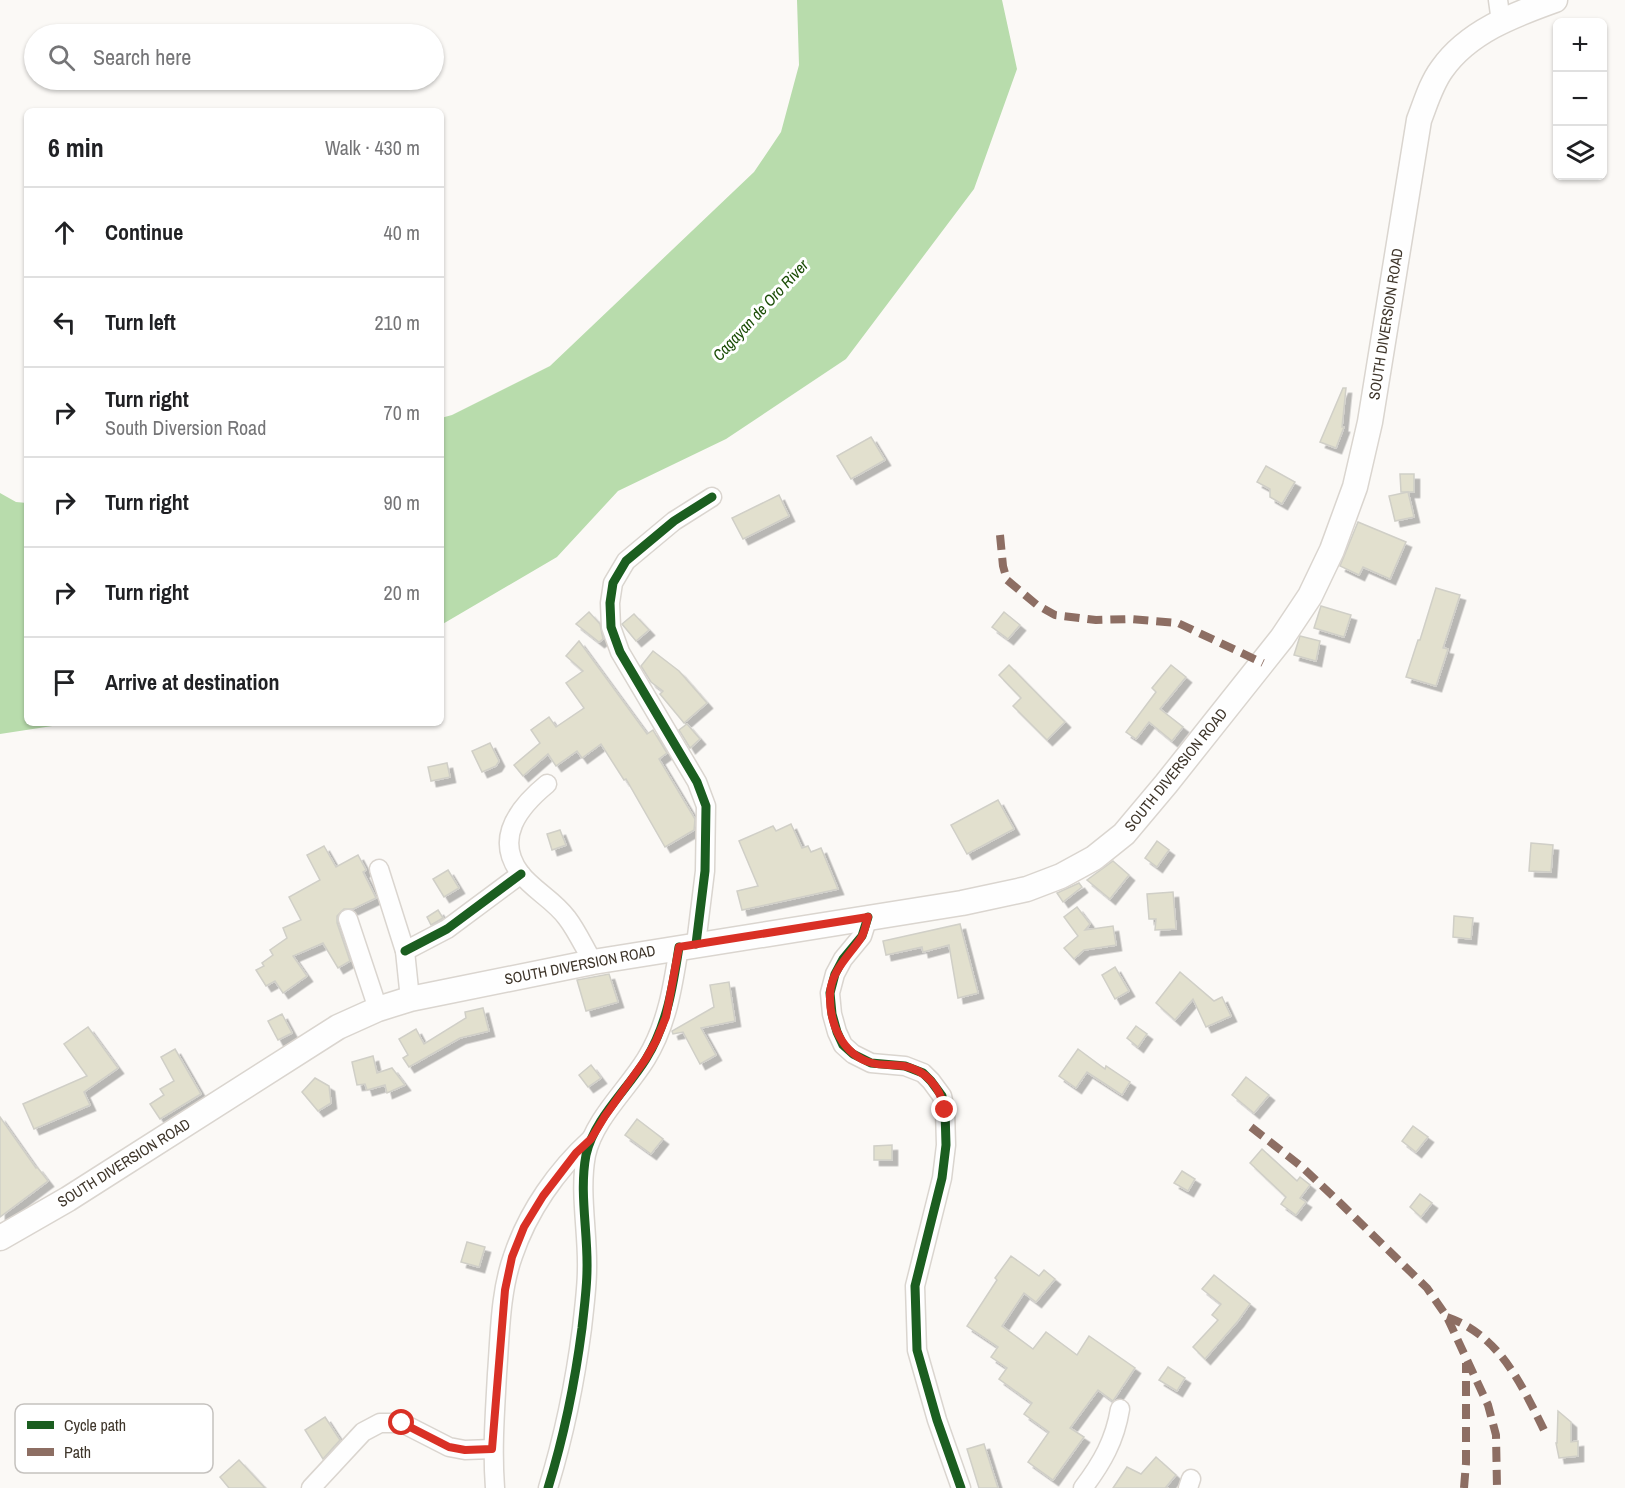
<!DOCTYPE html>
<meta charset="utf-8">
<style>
body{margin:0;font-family:"Archivo Narrow",sans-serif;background:#f2f2f2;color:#202124}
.controls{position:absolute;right:18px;top:18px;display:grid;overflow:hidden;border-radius:9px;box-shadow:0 2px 4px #0004}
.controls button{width:54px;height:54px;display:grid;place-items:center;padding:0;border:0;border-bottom:2px solid #e0e0e0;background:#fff;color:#202124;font:30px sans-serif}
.stop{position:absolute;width:18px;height:18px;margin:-14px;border:4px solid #d93025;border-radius:50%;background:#fff}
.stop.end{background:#d93025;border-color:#fff;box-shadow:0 2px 6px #0008}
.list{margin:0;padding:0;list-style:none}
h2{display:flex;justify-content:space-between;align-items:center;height:78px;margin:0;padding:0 24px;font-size:26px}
h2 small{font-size:20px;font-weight:400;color:#757577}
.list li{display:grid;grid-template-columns:39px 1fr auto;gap:18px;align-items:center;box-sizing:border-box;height:90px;padding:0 24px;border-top:2px solid #e0e0e0}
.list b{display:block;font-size:22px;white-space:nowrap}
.list p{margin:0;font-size:20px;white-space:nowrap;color:#757577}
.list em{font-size:20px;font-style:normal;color:#757577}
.icon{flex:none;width:33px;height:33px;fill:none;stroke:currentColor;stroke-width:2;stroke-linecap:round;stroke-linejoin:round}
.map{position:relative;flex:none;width:1625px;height:1488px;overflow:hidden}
.search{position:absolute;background:#fff;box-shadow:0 2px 4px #0004;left:24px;top:24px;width:420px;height:66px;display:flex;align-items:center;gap:15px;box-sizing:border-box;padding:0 21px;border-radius:33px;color:#757577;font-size:22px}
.panel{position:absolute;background:#fff;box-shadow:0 2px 4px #0004;left:24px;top:108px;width:420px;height:618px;border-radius:9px}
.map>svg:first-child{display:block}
.water{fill:#b8dcac}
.building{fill:#e2e0ce;stroke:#d0cfc7;stroke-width:1.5;filter:url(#shadow)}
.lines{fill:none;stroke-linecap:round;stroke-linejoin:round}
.street-casing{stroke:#dad5cf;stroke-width:21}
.secondary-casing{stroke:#dad5cf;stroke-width:27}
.street{stroke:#fefefe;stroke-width:18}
.secondary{stroke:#fefefe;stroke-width:24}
.quiet{stroke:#8d6e63;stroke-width:8;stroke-dasharray:15 8;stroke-linecap:butt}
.cycleway-casing{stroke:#fff;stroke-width:13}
.cycleway{stroke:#1b5e20;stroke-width:9}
.route{stroke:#d93025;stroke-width:8}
.labels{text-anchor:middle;stroke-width:6;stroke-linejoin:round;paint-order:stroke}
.street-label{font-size:15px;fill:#3e352a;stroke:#fff}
.water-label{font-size:16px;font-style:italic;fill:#1b4d06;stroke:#fff}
.key{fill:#fff;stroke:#c5c2bf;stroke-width:1.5}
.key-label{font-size:16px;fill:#3e352a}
</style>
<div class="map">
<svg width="1625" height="1488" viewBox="0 0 1625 1488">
<defs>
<filter id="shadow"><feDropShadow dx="5.5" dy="5.5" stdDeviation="0" flood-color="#0004"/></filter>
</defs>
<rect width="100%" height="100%" fill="#fbf9f6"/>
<g class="water">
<polygon points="797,0 1002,0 1017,69 974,189 846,359 726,439 618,491 557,557 441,625 441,418 452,415 550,366 754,172 781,132 799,65"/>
<polygon points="0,493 16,502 27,503 27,723 72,723 0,734"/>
</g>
<g class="building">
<polygon points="1343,388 1346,388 1342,427 1344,427 1336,448 1320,442"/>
<polygon points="871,437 885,460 851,479 837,456"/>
<polygon points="1266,466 1295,482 1282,504 1270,497 1270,489 1257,482"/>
<polygon points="1400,474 1414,474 1414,492 1401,492"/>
<polygon points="1408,492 1414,517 1395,521 1389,496"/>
<polygon points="779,495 789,516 743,539 732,518"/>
<polygon points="1358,522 1406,542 1390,579 1363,567 1359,575 1340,566"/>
<polygon points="1436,588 1460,595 1443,648 1448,649 1436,686 1406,677 1418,640 1420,640"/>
<polygon points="1321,606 1351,615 1344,637 1314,628"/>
<polygon points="589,612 600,624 603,639 599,642 576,624"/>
<polygon points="1004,612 1020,625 1008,639 992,627"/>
<polygon points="634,614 649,630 636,641 622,624"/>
<polygon points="1300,636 1320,641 1316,661 1294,655"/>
<polygon points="579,641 647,734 653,730 667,753 659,759 695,819 694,830 665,847 626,779 624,780 601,744 582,758 577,751 556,766 548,754 523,776 514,765 540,743 531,730 549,717 556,727 584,708 566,683 583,671 566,656"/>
<polygon points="653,651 679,671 707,703 684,723 660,694 663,691 651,682 641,666"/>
<polygon points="1009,665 1065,722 1047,740 1013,706 1021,698 999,675"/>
<polygon points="1171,665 1186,677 1160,709 1183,727 1172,741 1149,722 1136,739 1126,732 1156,692 1152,688"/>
<polygon points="687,724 700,739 690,748 679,730"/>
<polygon points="490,743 499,761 496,766 482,772 472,751"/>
<polygon points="447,763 450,777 431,781 428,767"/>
<polygon points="998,800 1014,829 967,854 951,825"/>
<polygon points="791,824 802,848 808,846 811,852 821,848 838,889 742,910 737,891 758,886 739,841 773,826 776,831"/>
<polygon points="560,830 566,845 552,850 547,834"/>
<polygon points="1157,841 1169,850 1157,867 1145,858"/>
<polygon points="1531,843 1553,845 1551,872 1529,871"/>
<polygon points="324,846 336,867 358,855 366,870 363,872 376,898 353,909 344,909 337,916 337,923 350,961 338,968 323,943 293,956 307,976 283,993 275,981 266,986 256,970 264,966 262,963 273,955 270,950 287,938 283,928 301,920 289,897 320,880 307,855"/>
<polygon points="1113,861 1129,875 1110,899 1087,880"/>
<polygon points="448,870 459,888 444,897 433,879"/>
<polygon points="1079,883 1082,887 1063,902 1057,893"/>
<polygon points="1173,892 1176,929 1155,930 1156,919 1149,919 1147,894"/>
<polygon points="1077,907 1090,924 1085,930 1113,926 1116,945 1084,950 1074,959 1064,948 1078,936 1064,917"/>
<polygon points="438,910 443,918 431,925 427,917"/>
<polygon points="1454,916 1473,918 1471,939 1453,937"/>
<polygon points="960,924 978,993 958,998 949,945 923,952 922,947 886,955 883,941"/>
<polygon points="1115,967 1129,991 1115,999 1102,975"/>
<polygon points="1180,972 1214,1001 1222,997 1231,1016 1206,1027 1193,999 1175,1020 1156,1003"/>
<polygon points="609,974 618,1002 586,1011 577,980"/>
<polygon points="729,982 735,1021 701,1028 716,1055 700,1064 683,1032 673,1034 672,1031 714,1007 710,985"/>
<polygon points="483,1008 489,1031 460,1038 409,1067 403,1058 408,1055 399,1039 416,1029 424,1044 466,1018 465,1012"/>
<polygon points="282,1014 292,1033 278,1040 268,1021"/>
<polygon points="1136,1026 1147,1034 1138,1047 1127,1038"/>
<polygon points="88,1027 118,1068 84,1092 90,1105 34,1129 23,1104 87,1076 64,1044"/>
<polygon points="175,1049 201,1094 160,1119 150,1104 164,1095 160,1089 174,1081 161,1057"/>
<polygon points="1078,1049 1105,1069 1106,1066 1130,1082 1122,1095 1087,1072 1076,1088 1059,1076"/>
<polygon points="373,1056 377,1073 392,1068 405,1085 387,1093 385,1085 367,1090 365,1084 357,1085 352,1062"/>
<polygon points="591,1065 601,1078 588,1087 579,1075"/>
<polygon points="1246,1077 1269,1095 1254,1113 1232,1095"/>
<polygon points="315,1078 329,1086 331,1103 318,1111 302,1092"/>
<polygon points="0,1117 36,1168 37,1167 48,1181 0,1217"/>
<polygon points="637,1119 663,1139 651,1154 625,1135"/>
<polygon points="1413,1126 1428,1137 1416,1152 1402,1141"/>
<polygon points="892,1145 892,1160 874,1160 874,1146"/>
<polygon points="1262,1149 1297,1181 1300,1177 1310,1185 1300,1198 1306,1202 1296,1215 1281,1204 1286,1197 1250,1163"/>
<polygon points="1182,1171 1195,1179 1188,1191 1174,1183"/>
<polygon points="1420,1194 1432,1203 1421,1217 1410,1207"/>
<polygon points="467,1242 485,1247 479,1267 461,1262"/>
<polygon points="1011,1256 1039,1276 1044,1270 1055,1279 1036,1302 1024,1293 1002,1326 1033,1349 1046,1332 1077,1355 1089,1336 1135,1368 1113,1401 1098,1390 1070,1428 1084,1437 1053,1480 1028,1462 1049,1432 1024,1414 1032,1403 999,1379 1007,1368 991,1357 998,1347 967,1326 997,1280 995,1278"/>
<polygon points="1214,1275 1250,1304 1238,1321 1205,1359 1193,1347 1218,1320 1212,1315 1221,1304 1202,1289"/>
<polygon points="1168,1367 1185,1378 1177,1391 1159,1380"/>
<polygon points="1558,1411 1571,1422 1571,1442 1578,1441 1578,1456 1559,1458 1556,1443 1557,1443"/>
<polygon points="325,1417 340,1440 323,1459 305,1430"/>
<polygon points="984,1444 998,1488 979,1488 967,1449"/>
<polygon points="1156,1457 1176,1475 1166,1487 1168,1488 1113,1488 1127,1467 1141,1474"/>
<polygon points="239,1460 265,1488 229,1488 220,1477"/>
</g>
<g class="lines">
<defs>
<g id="street">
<polyline points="1498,0 1501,22"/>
<path d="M547 784C519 807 494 838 520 873 533 890 554 900 567 918 577 931 584 947 593 962"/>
<polyline points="379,869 405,951 410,999"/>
<polyline points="868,917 862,936 843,959 835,974 830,993 832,1014 837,1032 843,1045 853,1054 871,1063 905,1066 923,1073 931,1081 942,1096 945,1110 946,1145 942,1178 915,1286 917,1350 937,1420 961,1488"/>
<polyline points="348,919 378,1009"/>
<polyline points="696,944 705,871 706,806 697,782 620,652 611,627 610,603 613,583 626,561 674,521 712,497"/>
<polyline points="405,951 447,929 521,874"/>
<polyline points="311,1488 363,1432 380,1423 402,1423 449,1447 465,1450 492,1449"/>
<path d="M495 1488C492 1449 495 1412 497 1374 500 1335 500 1292 513 1256 528 1211 557 1170 591 1139"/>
<path d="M548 1488C564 1436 575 1382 582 1328 584 1309 587 1288 587 1269 588 1232 579 1192 586 1155 594 1119 627 1090 646 1059 667 1025 673 986 679 947"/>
<path d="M1083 1488C1102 1463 1115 1440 1120 1409"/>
<polyline points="1188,1488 1191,1479"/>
</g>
<path id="secondary" d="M0 1238 68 1199 338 1027 378 1009 410 999 593 962 962 903 1027 889 1061 876 1094 858 1124 834 1166 784 1282 638 1310 596 1332 550 1355 487 1370 422 1419 120C1426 102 1431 84 1442 69 1468 32 1513 15 1555 0"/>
</defs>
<use href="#street" class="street-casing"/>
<use href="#secondary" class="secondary-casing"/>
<use href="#street" class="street"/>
<use href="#secondary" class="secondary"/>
<g class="quiet">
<polyline points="1000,535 1003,566 1007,580 1037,605 1055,615 1096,620 1130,619 1178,623 1263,663"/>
<polyline points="1251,1127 1302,1167 1336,1199 1427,1288 1447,1317 1488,1405 1496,1435 1497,1488"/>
<path d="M1447 1317C1501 1336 1522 1386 1546 1434"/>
<polyline points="1464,1488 1466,1463 1466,1363"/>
</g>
<defs>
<g id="cycleway">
<polyline points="868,917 862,936 843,959 835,974 830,993 832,1014 837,1032 843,1045 853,1054 871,1063 905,1066 923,1073 931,1081 942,1096 945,1110 946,1145 942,1178 915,1286 917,1350 937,1420 961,1488"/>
<polyline points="696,944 705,871 706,806 697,782 620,652 611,627 610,603 613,583 626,561 674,521 712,497"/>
<polyline points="405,951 447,929 521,874"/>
<path d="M548 1488C564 1436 575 1382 582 1328 584 1309 587 1288 587 1269 588 1232 579 1192 586 1155 594 1119 627 1090 646 1059 667 1025 673 986 679 947"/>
</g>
</defs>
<use href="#cycleway" class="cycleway-casing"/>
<use href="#cycleway" class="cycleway"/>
</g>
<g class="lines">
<path class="route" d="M402 1423 449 1447 465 1450 492 1449 505 1290 512 1257 524 1227 543 1196 576 1153 591 1139 605 1116 645 1060 656 1041 666 1017 679 947 868 917C866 924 865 932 861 938 849 956 831 971 830 994 829 1023 842 1055 872 1063 882 1066 894 1064 904 1066 928 1071 940 1088 945 1110"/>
</g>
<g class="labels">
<g class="street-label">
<text transform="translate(1386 324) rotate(-81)" y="5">SOUTH DIVERSION ROAD</text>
<text transform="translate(1176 770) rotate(-51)" y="5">SOUTH DIVERSION ROAD</text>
<text transform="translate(580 965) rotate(-11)" y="5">SOUTH DIVERSION ROAD</text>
<text transform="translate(124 1163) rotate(-32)" y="5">SOUTH DIVERSION ROAD</text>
</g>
<g class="water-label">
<text transform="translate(760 310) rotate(-47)" y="6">Cagayan de Oro River</text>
</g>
</g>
<rect x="15" y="1404" width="198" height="69" rx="9" class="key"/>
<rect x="27" y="1421" width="27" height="8" fill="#1b5e20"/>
<rect x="27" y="1448" width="27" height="8" fill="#8d6e63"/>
<g class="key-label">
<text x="64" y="1431">Cycle path</text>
<text x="64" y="1458">Path</text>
</g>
</svg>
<div class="controls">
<button>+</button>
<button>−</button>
<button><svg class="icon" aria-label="layers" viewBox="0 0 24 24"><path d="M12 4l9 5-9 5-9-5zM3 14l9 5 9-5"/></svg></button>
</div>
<div class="stop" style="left:402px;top:1423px"></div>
<div class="stop end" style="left:945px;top:1110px"></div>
<div class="search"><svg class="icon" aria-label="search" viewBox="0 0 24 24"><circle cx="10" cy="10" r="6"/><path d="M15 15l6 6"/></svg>Search here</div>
<section class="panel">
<h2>6 min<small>Walk · 430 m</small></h2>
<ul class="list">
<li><svg class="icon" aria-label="ahead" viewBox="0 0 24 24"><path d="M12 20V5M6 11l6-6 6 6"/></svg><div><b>Continue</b></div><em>40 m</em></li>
<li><svg class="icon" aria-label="left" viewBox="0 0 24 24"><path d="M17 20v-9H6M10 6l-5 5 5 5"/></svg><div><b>Turn left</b></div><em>210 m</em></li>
<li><svg class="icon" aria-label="right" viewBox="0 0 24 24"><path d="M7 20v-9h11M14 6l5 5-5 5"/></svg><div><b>Turn right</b><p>South Diversion Road</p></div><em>70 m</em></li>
<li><svg class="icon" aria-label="right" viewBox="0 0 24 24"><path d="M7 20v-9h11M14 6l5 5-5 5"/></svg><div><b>Turn right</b></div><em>90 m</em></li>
<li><svg class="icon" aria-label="right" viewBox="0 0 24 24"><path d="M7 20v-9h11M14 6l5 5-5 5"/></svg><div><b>Turn right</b></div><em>20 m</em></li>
<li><svg class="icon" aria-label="arrive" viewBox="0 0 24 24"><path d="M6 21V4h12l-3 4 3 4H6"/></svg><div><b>Arrive at destination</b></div></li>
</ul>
</section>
</div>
